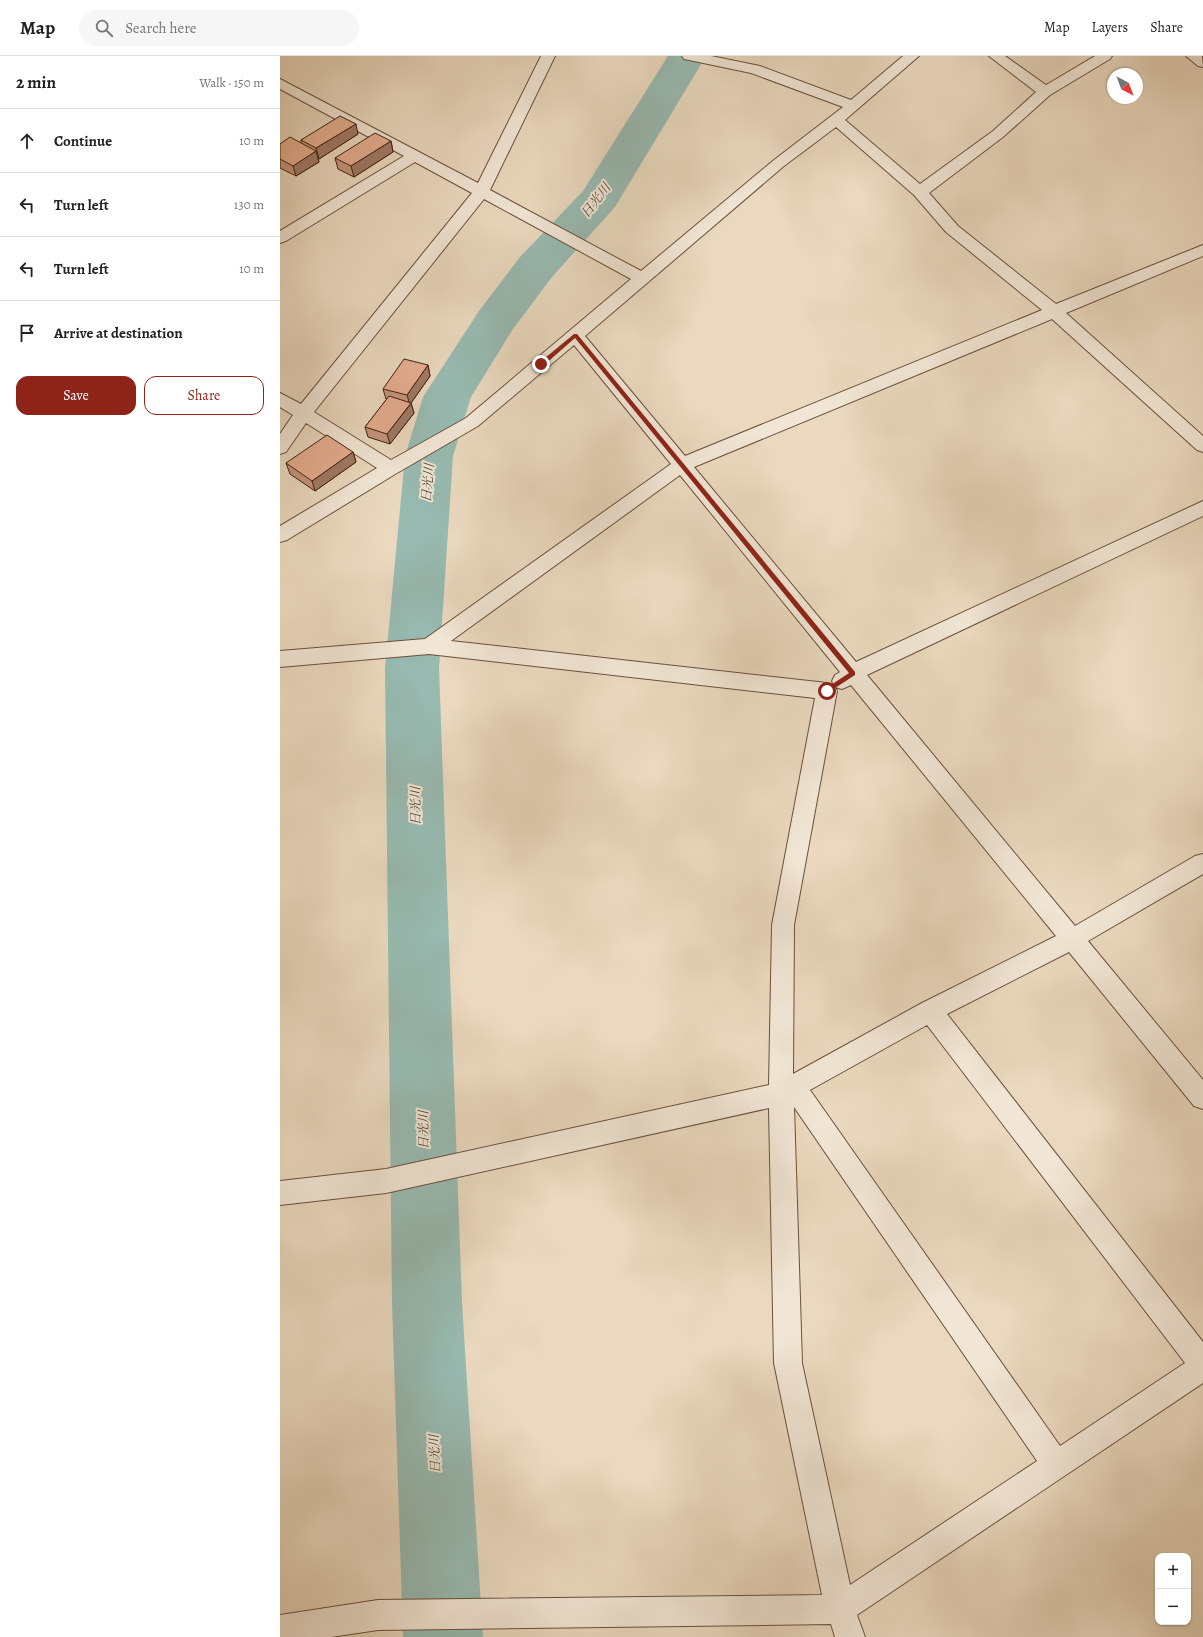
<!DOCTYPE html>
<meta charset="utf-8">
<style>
body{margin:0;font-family:Alegreya,"Noto Serif JP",serif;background:#f6f6f6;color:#222}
.controls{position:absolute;right:12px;bottom:12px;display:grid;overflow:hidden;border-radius:8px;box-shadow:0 1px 3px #0004}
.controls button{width:36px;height:36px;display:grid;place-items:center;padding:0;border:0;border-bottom:1px solid #e0e0e0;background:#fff;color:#222;font:20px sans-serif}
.compass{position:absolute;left:827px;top:12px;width:36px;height:36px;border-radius:50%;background:#fff;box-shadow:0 1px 3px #0004;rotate:138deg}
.stop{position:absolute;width:12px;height:12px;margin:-9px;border:3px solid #8f2418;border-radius:50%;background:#fff}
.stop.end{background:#8f2418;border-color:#fff;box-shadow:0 1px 4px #0008}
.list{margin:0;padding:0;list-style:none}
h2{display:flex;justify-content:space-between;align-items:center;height:52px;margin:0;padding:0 16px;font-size:17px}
h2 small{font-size:13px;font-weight:400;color:#767676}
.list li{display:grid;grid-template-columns:26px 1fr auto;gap:12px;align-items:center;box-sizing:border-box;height:64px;padding:0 16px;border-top:1px solid #e0e0e0}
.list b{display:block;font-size:15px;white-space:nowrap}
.list em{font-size:13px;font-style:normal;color:#767676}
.actions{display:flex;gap:8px;padding:12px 16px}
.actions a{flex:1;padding:9px 0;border:1px solid #8f2418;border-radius:12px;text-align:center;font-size:14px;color:#8f2418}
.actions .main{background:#8f2418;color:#fff}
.icon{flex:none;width:22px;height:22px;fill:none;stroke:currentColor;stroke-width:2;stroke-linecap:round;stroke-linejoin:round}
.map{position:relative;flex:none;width:923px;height:1581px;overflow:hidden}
header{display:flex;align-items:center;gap:24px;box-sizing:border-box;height:56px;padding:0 20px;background:#fff;border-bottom:1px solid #e0e0e0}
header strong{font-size:19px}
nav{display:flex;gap:22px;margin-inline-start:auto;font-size:14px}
.search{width:280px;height:36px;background:#f6f6f6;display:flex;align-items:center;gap:10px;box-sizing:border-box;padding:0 14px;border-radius:22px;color:#767676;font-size:15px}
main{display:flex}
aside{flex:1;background:#fff}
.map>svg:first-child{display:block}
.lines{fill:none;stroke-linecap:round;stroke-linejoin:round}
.river{fill:#98bab1;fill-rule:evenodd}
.minor-casing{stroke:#6a503a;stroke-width:2}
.tertiary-casing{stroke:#6a503a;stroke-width:2}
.minor{fill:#f1e6d5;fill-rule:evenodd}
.tertiary{fill:#f1e6d5;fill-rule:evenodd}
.wall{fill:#c5967d;stroke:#40220e}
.shaded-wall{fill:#a07a66;stroke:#40220e}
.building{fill:#e5ae91;stroke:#40220e}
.route{fill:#8f2418}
.labels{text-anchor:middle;stroke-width:4;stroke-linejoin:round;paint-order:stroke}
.water-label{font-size:13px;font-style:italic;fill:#564837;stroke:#f1e6d5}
</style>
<header>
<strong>Map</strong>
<div class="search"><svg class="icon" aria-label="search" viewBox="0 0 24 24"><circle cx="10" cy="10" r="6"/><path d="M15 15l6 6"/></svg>Search here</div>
<nav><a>Map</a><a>Layers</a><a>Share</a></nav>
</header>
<main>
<aside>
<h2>2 min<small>Walk · 150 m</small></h2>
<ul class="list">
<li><svg class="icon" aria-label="ahead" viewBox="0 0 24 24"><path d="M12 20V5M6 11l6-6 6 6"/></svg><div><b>Continue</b></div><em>10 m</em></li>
<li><svg class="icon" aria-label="left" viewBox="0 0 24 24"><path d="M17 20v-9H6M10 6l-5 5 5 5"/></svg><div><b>Turn left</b></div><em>130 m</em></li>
<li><svg class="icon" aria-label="left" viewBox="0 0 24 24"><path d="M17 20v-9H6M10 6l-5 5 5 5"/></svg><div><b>Turn left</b></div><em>10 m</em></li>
<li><svg class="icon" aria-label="arrive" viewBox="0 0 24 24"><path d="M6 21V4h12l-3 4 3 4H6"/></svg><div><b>Arrive at destination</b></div></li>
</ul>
<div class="actions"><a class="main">Save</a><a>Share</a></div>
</aside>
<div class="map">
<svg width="923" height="1581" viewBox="0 0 923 1581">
<rect width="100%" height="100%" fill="#ead9bf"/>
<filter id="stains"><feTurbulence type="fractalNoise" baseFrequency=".005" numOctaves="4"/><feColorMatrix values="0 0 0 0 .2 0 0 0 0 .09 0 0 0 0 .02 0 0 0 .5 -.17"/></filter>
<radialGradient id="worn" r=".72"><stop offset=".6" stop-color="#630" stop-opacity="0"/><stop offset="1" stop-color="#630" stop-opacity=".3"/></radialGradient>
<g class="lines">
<polygon class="river" points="388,0 426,0 335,151 272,221 233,273 191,341 173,400 159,612 182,1247 203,1581 123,1581 112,1247 105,612 125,400 143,341 199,255 240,201 303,135"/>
<defs>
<path id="minor" d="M261 0H275L210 134 361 215 494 104 563 51 471 17 409 4 404 3 402 0H431L480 10 571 44 623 0H639L565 64 640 128 713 75 756 36 709 0H725L766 29 815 0H832L830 3 770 39 723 81 649 137 678 170 776 248 923 189V200L786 257 923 380V396L917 394 772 263 414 411 576 606 923 445V460L587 619 795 870 915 800 923 798V818L808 885 923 1024V1053L914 1050 789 896 667 958 923 1286V1327L577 1559 585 1581H555L551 1568 98 1574 51 1581H0V1559L98 1544 542 1539 494 1307 489 1052 106 1137 0 1149V1125L106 1113 489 1029 492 869 535 642 149 598 0 611V595L145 583 391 408 294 289 198 370 117 417 7 484 0 486V470L97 412 26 367 6 396 0 398V378L13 359 0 351V337L21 348 192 137 135 106 6 185 0 187V175L124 100 0 33V23L198 127ZM556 71 634 139 666 176 762 254 405 400 305 280 504 110ZM204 143 351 223 186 362 111 404 34 356ZM400 419 560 616 555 619 552 625 554 629 547 627 171 585ZM571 629 776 880 642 947 513 1018 514 869 557 635 555 631 562 633ZM647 969 905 1307 780 1390 530 1034ZM514 1051 757 1405 570 1529 522 1307Z"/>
<polygon id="tertiary" points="906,0 922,0 923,11 918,10"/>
</defs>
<use href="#minor" class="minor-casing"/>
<use href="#tertiary" class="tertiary-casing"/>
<use href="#minor" class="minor"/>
<use href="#tertiary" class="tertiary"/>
</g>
<g class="wall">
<polygon points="78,78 39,103 38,103 39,106 16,120 0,112 0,88 21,87 21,84"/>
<polygon points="111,85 113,96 74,121 58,113 55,102"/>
<polygon points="148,309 150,320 131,347 134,357 110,388 88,381 85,371 107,343 106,343 103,333"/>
<polygon points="73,396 76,406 35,435 10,418 6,407"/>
</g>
<g class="shaded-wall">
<polygon points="76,68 78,78 39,103 36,92"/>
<polygon points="111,85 113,96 74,121 71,110"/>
<polygon points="36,95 39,106 16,120 13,110"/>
<polygon points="148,309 150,320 131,347 134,357 110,388 107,378 130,349 127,339"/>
<polygon points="73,396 76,406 35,435 32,425"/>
</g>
<g class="building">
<polygon points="60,60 76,68 36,92 21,84"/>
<polygon points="95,77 111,85 71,110 55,102"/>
<polygon points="10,81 36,95 13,110 0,103 0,88"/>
<polygon points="124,303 148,309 127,339 103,333"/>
<polygon points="109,340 131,347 107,378 85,371"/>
<polygon points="47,379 73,396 32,425 6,407"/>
</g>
<polygon class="route" points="294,278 297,278 575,616 575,619 549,636 545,636 545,633 569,617 295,282 263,310 259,310 259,307"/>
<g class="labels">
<g class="water-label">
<text transform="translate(315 144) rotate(-52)" y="5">日光川</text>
<text transform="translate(147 427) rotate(-85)" y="5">日光川</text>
<text transform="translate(135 750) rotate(-91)" y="5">日光川</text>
<text transform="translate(143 1074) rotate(-91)" y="5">日光川</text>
<text transform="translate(154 1398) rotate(-93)" y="5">日光川</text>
</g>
</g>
<rect width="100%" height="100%" filter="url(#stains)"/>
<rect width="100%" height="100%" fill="url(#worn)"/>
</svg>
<div class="controls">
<button>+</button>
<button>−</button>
</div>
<svg class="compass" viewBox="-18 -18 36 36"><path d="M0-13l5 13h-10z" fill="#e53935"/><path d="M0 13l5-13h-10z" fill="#767676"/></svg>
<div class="stop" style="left:547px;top:635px"></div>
<div class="stop end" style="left:261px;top:308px"></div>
</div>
</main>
